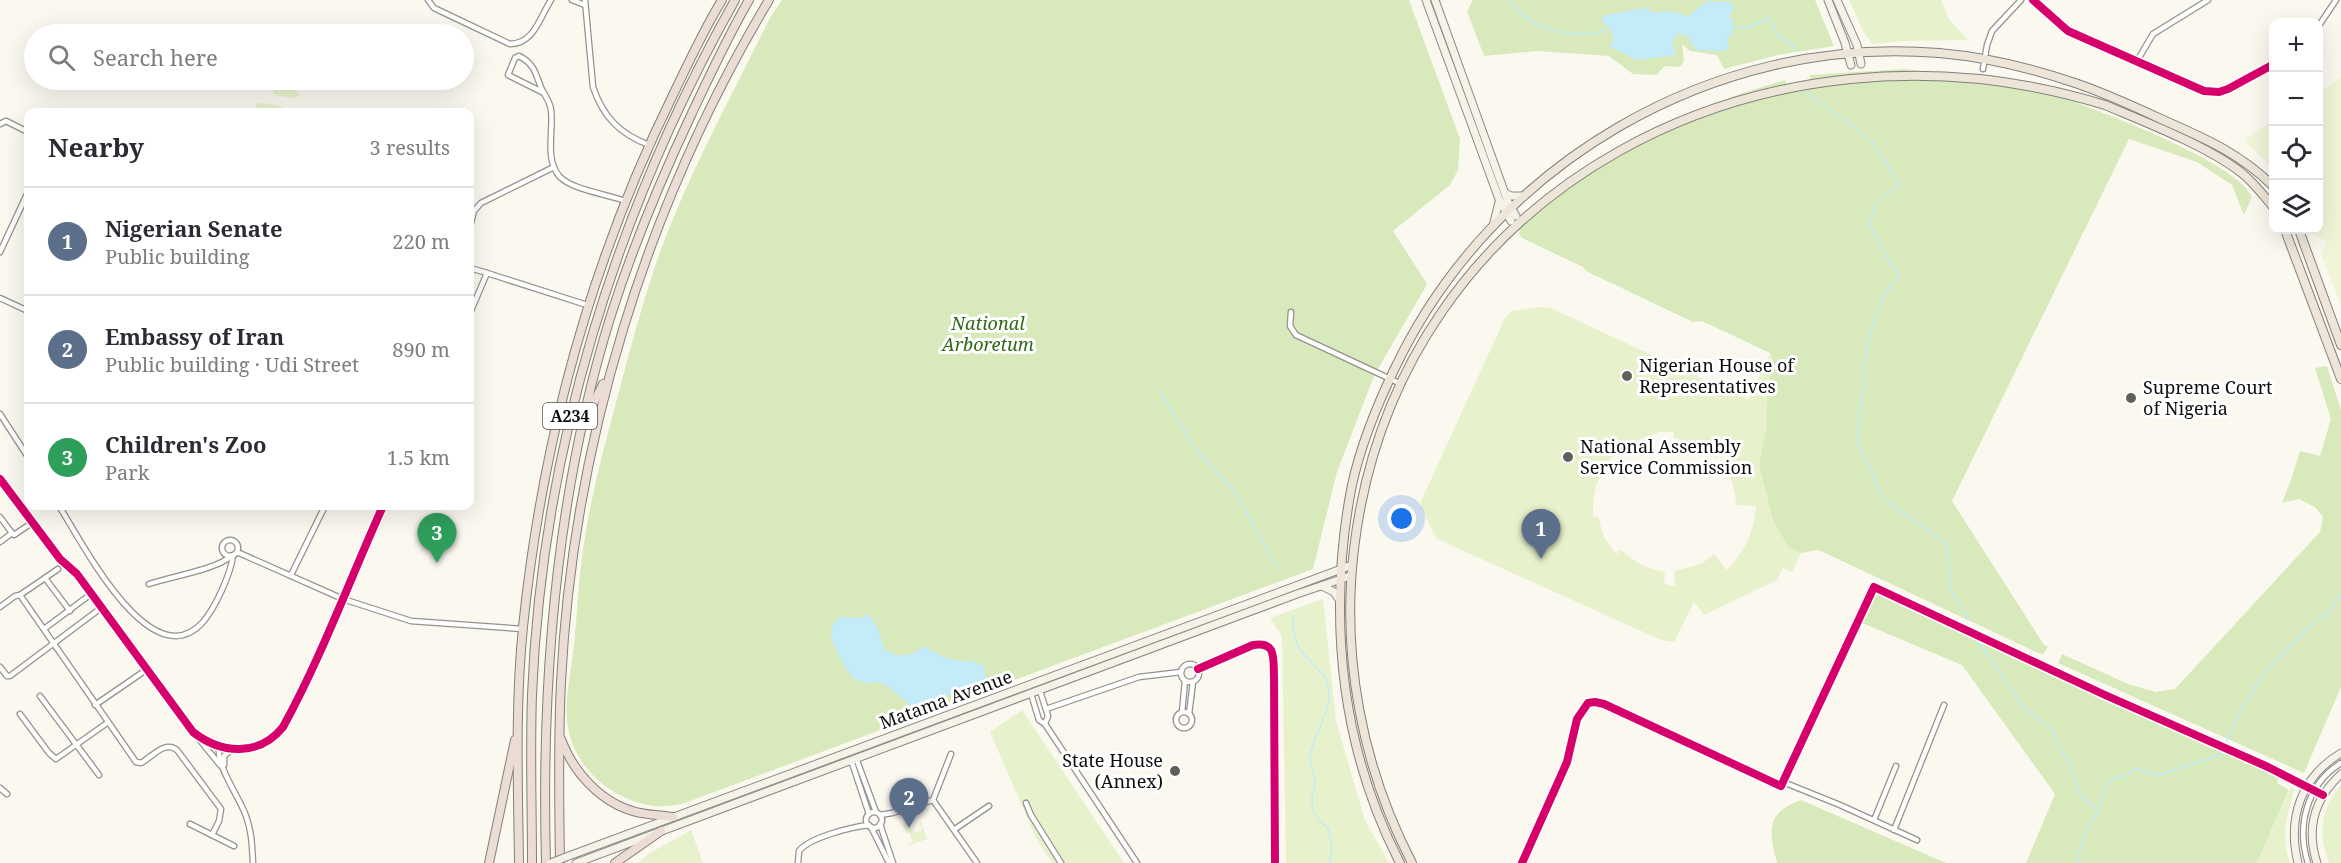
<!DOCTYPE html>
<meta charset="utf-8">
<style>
body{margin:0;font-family:"Noto Serif",serif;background:#f2f2f3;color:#2b2b33}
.controls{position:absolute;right:18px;top:18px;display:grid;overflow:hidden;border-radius:12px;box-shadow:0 6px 24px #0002}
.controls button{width:54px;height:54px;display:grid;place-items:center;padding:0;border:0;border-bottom:2px solid #e1e1e2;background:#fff;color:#2b2b33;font:30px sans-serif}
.you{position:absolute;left:1402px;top:519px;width:21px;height:21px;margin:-15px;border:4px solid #fff;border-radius:50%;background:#1a73e8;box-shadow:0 0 0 9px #1a73e833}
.badge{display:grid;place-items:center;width:39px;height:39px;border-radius:50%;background:#605f5c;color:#fff;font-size:20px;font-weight:700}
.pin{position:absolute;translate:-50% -50px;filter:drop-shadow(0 2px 3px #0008)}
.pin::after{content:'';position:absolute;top:32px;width:21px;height:18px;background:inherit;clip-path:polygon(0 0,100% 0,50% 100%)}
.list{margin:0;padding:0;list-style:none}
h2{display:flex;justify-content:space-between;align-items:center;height:78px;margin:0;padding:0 24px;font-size:26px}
h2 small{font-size:20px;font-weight:400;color:#7c7c81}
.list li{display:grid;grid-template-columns:39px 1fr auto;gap:18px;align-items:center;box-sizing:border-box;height:108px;padding:0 24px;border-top:2px solid #e1e1e2}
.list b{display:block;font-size:22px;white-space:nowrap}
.list p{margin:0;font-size:20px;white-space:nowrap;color:#7c7c81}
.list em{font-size:20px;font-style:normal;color:#7c7c81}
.icon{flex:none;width:33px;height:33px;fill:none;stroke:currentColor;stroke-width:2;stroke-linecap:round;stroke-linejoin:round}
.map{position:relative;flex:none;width:2341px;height:863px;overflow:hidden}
.search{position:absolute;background:#fff;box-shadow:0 6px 24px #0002;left:24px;top:24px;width:450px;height:66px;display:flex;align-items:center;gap:15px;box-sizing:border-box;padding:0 21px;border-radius:33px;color:#7c7c81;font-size:22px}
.panel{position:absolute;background:#fff;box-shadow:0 6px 24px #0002;left:24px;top:108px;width:450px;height:402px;border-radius:12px}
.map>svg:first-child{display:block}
.green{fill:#e7f2cd;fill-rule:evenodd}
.forest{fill:#d8eabb}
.pitch{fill:#f0f5d8}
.water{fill:#c3ebf8}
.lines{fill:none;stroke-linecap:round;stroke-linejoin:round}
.stream{stroke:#c3ebf8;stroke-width:1.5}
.street-casing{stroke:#94928f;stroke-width:7}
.secondary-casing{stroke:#8a8985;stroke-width:9}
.primary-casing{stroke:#81807c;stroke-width:10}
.highway-casing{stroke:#81807c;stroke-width:10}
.street{stroke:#fefefd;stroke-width:4.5}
.secondary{stroke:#f5f2e8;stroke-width:7}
.primary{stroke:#ede5d7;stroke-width:8}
.highway{stroke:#ebddd3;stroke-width:8}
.secondary-bridge-casing{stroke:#8a8985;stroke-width:9;stroke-linecap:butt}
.secondary-bridge{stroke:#f5f2e8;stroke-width:7}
.cycleway-casing{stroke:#fff;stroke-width:11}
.cycleway{stroke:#d6006c;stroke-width:8}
.poi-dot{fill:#605f5c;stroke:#fff;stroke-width:2}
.labels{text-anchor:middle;stroke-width:6;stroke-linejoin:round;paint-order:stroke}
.shield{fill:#fff;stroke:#555;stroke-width:1.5}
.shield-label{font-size:16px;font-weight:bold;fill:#0c0c0c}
.park-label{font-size:18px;font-style:italic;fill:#306a17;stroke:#fff}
.poi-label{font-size:18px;fill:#0c0c0c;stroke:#fff;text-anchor:start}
.street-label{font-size:18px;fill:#0c0c0c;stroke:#fff}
</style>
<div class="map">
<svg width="2341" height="863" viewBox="0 0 2341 863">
<rect width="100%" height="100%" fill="#fbf8f0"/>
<g class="green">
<polygon points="1849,0 1941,0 1949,19 1968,40 1905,41 1872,44 1862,29"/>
<polygon points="274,84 291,84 300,95 292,98 273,94"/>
<polygon points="262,103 280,106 291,112 256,112 256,104"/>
<path d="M1540 307 1551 308 1748 400 1770 353 1773 360 1767 394 1766 429 1759 464 1789 548 1801 553 1792 572 1783 568 1777 580 1704 615 1694 602 1674 642 1661 640 1437 539 1422 510 1421 501 1505 318 1512 311ZM1660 432H1673L1674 438 1698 444 1717 458 1727 448 1735 455 1723 464C1732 478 1735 489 1736 505L1756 506C1754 532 1745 551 1727 570L1714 554 1701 564 1674 571 1675 586 1664 584 1665 572C1647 569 1635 562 1621 550L1616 554 1604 537 1598 517H1593C1592 484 1603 460 1630 441L1631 443Z"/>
<polygon points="1323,599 1336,721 1365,820 1389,863 1286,863 1282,636 1270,618"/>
<polygon points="1022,710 1124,863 1052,863 1035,836 990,732"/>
<path d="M2341 785V863H2329C2318 835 2320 808 2341 785Z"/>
<path d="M2291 787 2295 789C2286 816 2281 836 2290 863H2257Z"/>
<polygon points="921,822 927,839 905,847 913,842 910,836 911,834 906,832 903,824 906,823 906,827 911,827 914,833 922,830 919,824"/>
<polygon points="691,830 703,863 638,863 650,853"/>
</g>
<g class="forest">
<path d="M782 0H1409L1460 139 1458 170 1450 185 1393 231 1427 284 1374 376 1337 472 1313 569 682 804C673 805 663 807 655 806 619 802 585 777 572 743 560 711 571 677 574 645 577 616 578 587 582 559 588 505 603 452 617 399 630 350 643 300 660 252 690 171 732 95 770 18Z"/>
<polygon points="1473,0 1815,0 1834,46 1778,55 1724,69 1717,55 1690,51 1682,44 1684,61 1680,67 1665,66 1656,75 1633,74 1609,56 1537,51 1484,56 1467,11"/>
<path d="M1904 69C1950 75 1997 79 2041 91 2080 102 2239 162 2252 197L2244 215 2232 185 2197 162 2129 139 1952 501 2044 645 2048 647 2043 654 2038 653 1823 552 1817 550 1801 553 1789 548 1773 520 1759 464 1766 429 1767 394 1773 360 1770 353 1702 321 1693 322 1586 271 1583 267 1522 238 1519 234 1520 228C1601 152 1679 110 1785 80L1789 93 1811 88 1810 75Z"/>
<polygon points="2327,366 2341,410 2341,687 2304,773 2058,663 2062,654 2128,684 2156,692 2175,689 2320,532 2323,517 2315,507 2299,499 2282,503 2291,480 2300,451 2320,456 2331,419 2315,368"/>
<polygon points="1877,594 2099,697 2279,777 2277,783 2289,790 2257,863 2026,863 2055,794 1962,665 1862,623"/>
<path d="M1801 800 1946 863H1777C1769 831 1765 813 1801 800Z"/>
</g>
<g class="pitch">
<polygon points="2341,77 2341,305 2321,254 2327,241 2312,234 2312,230 2318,230 2319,92"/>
<polygon points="2273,121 2273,168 2246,143 2247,138"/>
</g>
<g class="water">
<polygon points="1707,1 1730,2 1734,7 1729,16 1734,23 1732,34 1727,39 1729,46 1725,51 1696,50 1687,36 1678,33 1672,43 1676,55 1636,60 1609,46 1614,41 1611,28 1603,23 1602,16 1649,7 1651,13 1670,11 1689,16"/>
<path d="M869 614 879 631 884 649 898 656 914 653 924 646C934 652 943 658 955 660 967 662 973 660 984 666V673L989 681 914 708 886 685 877 682 869 684 853 679 842 662 831 639 832 625 840 617 860 618Z"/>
</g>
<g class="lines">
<g class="stream">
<path d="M1509 0C1531 32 1577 41 1613 28"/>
<polyline points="1731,27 1747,28 1769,18 1777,36 1793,45 1795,51"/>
<polyline points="1806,92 1872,141 1900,184 1876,203 1869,223 1883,251 1899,275 1883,297 1868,338 1857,442 1884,499 1947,544 1950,588 1970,621"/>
<polyline points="1160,392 1198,452 1235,492 1278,569"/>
<path d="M1293 615C1293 625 1293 637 1298 646 1306 662 1328 671 1329 691 1330 715 1313 735 1310 757 1309 765 1315 775 1315 784 1315 788 1313 792 1312 797 1311 811 1317 820 1328 828L1332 847 1330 863"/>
<polyline points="1978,641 2024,708 2052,729 2062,752 2071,764 2079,793 2097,811"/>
<path d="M2076 863 2088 825 2098 812 2105 788 2113 778 2125 776 2135 768 2158 775 2220 755 2240 711 2265 672 2317 619C2331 617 2333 604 2341 594"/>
</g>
<defs>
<g id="street">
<path d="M428 0 434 8 510 44C534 44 540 17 551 0"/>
<polyline points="572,0 585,5"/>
<path d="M585 0 593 87C603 117 620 134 649 145"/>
<polyline points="2033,0 2068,31 2204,91 2219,92 2228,89 2274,64"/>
<polyline points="2318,27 2336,0"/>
<polyline points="2137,61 2153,34 2208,0"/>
<polyline points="1983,69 1987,45 1992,31 2021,0"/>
<path d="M542 92 508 75 515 58 519 56C533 63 535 71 540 85 543 94 550 100 551 110 554 130 544 160 560 177 573 190 607 194 625 201"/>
<polyline points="0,124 6,121 28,132"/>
<polyline points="470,227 474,211 481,203 554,167"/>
<polyline points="0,252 28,192"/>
<polyline points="470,268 487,273"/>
<polyline points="0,298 28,311"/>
<polyline points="1291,312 1290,326 1296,335 1399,383"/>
<polyline points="470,313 487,273 587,305"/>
<polyline points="0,414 28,457"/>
<path d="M0 479 60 559 77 574 193 732C221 754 259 757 283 727 322 656 350 579 383 506"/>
<path d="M59 506C81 540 151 680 203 622 215 608 231 574 233 555"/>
<polyline points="0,517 12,533"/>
<circle cx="230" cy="548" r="8"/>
<polyline points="0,542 12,533 14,535 33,522"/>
<polyline points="237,552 343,599 411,621 523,629"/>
<polyline points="291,575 325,506"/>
<polyline points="45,578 58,569"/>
<path d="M149 584C169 577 218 569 231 556"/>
<polyline points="20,595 45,578 70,611"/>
<path d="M0 607 15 596 20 595 136 762 141 763C152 757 165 740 177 750L221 809 219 821 212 835"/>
<polyline points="44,629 91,594"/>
<circle cx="1190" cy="673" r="9"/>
<polyline points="0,667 7,676 10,676 101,608"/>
<path d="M1198 669 1253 645C1277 641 1273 659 1274 676L1275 863"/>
<polyline points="1041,694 1048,716 1045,724"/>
<polyline points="40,696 99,775"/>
<polyline points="1032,697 1039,720 1045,724 1137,863"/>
<polyline points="95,705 146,670"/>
<polyline points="1046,709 1139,677 1181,672"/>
<circle cx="1184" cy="720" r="8"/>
<polyline points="1182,712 1185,681"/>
<polyline points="20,714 49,753 56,759 107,723"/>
<polyline points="1189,714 1193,682"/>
<polyline points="199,739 220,765"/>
<path d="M219 747C216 766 240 798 246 816 252 832 252 847 253 863"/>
<polyline points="856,758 876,812"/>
<polyline points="851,760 869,814"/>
<polyline points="224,765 224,756 231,750"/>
<polyline points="1783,782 1840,805 1917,840"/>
<polyline points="0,788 7,794"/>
<polyline points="933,800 951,754"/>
<polyline points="1026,803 1031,815 1061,863"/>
<circle cx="874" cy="820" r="8"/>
<polyline points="880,815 892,813 933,800 977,863"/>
<polyline points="1874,820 1896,766"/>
<polyline points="190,824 234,846"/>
<polyline points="880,824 893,863"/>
<polyline points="871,827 889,863"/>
<polyline points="955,829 989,806"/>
<polyline points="1894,830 1944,705"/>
<path d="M798 863 799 851C810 837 852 827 869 825"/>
<polyline points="1522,863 1567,762 1577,719 1588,703 1595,702 1604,704 1781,786 1874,587 2105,695 2268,767 2323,795"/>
<path d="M2308 863C2296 826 2307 784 2341 763"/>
</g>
<g id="secondary">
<polyline points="1426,0 1499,199 1511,221"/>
<polyline points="1435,0 1508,202 1516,216"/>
<polyline points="1828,0 1845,43 1851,65"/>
<polyline points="1837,0 1857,45 1861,64"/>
<polyline points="1505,193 1511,196 1523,196"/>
<polyline points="1493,226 1499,202"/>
<polyline points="1322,586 1334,592 1340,601"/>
<polyline points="566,857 1352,565"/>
<polyline points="576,863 1297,594 1350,576"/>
<path d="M2298 863C2287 818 2301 777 2341 753"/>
<path d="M2317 863C2306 829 2314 799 2341 774"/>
</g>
<g id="primary">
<polyline points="2285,230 2341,379"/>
<polyline points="2299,230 2341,345"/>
<path d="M1400 863C1359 783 1340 697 1340 608 1340 567 1344 525 1352 485 1361 444 1377 405 1395 368 1492 164 1713 34 1939 53 1986 57 2031 68 2075 83 2105 93 2133 106 2161 119 2204 138 2240 153 2274 187"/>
<path d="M1412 863C1362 767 1341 656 1354 549 1397 186 1766 0 2105 105 2145 122 2210 147 2243 174 2255 184 2264 196 2274 208"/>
</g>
<g id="highway">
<polyline points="590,410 603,384"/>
<path d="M561 739C573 772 601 803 636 812 648 815 661 815 673 817"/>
<polyline points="489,863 515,740"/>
<path d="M519 863C518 785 515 705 523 627 542 442 590 264 672 97 688 64 703 31 722 0"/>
<path d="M532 863C532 807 530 751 532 695 542 450 615 213 735 0"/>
<path d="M546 863C541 680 556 491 611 315 633 246 661 179 692 113 710 75 728 36 749 0"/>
<path d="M560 863C559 803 558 742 561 682 573 443 646 205 769 0"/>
<polyline points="615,863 661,831"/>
</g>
</defs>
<use href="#street" class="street-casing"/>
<use href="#secondary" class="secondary-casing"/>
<use href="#primary" class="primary-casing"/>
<use href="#highway" class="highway-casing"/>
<use href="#street" class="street"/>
<use href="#secondary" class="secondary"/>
<use href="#primary" class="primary"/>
<use href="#highway" class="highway"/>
<defs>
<polyline id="secondary-bridge" points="551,863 566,857"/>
</defs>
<use href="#secondary-bridge" class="secondary-bridge-casing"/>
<use href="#secondary-bridge" class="secondary-bridge"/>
<defs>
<g id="cycleway">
<polyline points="2033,0 2068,31 2204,91 2219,92 2228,89 2274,64"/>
<path d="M0 479 60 559 77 574 193 732C221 754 259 757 283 727 322 656 350 579 383 506"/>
<path d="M1198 669 1253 645C1277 641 1273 659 1274 676L1275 863"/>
<polyline points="1522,863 1567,762 1577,719 1588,703 1595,702 1604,704 1781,786 1874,587 2105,695 2268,767 2323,795"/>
</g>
</defs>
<use href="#cycleway" class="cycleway-casing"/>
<use href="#cycleway" class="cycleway"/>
</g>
<g class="poi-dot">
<circle cx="1627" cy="376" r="6"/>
<circle cx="2131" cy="398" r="6"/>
<circle cx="1568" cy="457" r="6"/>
<circle cx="1175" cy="771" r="6"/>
</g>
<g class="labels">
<rect class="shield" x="543" y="403" width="54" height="26" rx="4.5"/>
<g class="shield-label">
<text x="570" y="422">A234</text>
</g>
<g class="park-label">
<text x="988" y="330">National<tspan x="988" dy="21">Arboretum</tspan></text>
</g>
<g class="poi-label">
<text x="1639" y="372">Nigerian House of<tspan x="1639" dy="21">Representatives</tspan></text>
<text x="2143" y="394">Supreme Court<tspan x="2143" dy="21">of Nigeria</tspan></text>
<text x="1580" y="453">National Assembly<tspan x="1580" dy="21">Service Commission</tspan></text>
<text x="1163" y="767" text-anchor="end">State House<tspan x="1163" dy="21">(Annex)</tspan></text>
</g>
<g class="street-label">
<text transform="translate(946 700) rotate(-20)" y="6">Matama Avenue</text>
</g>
</g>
</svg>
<div class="controls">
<button>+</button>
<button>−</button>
<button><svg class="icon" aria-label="locate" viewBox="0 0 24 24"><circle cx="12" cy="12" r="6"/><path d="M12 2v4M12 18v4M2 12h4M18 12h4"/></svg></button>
<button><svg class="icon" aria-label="layers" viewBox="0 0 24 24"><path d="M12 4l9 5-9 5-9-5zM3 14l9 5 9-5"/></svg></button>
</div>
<div class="you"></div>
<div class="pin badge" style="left:1541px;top:559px;background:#5c6f8a">1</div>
<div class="pin badge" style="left:909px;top:828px;background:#5c6f8a">2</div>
<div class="pin badge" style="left:437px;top:563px;background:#2e9e5b">3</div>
<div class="search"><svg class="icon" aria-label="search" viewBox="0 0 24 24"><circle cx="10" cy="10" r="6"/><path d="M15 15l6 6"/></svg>Search here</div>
<section class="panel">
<h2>Nearby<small>3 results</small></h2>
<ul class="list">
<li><span class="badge" style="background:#5c6f8a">1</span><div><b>Nigerian Senate</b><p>Public building</p></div><em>220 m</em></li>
<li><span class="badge" style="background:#5c6f8a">2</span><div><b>Embassy of Iran</b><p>Public building · Udi Street</p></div><em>890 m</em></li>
<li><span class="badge" style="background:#2e9e5b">3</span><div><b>Children's Zoo</b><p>Park</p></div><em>1.5 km</em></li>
</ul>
</section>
</div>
